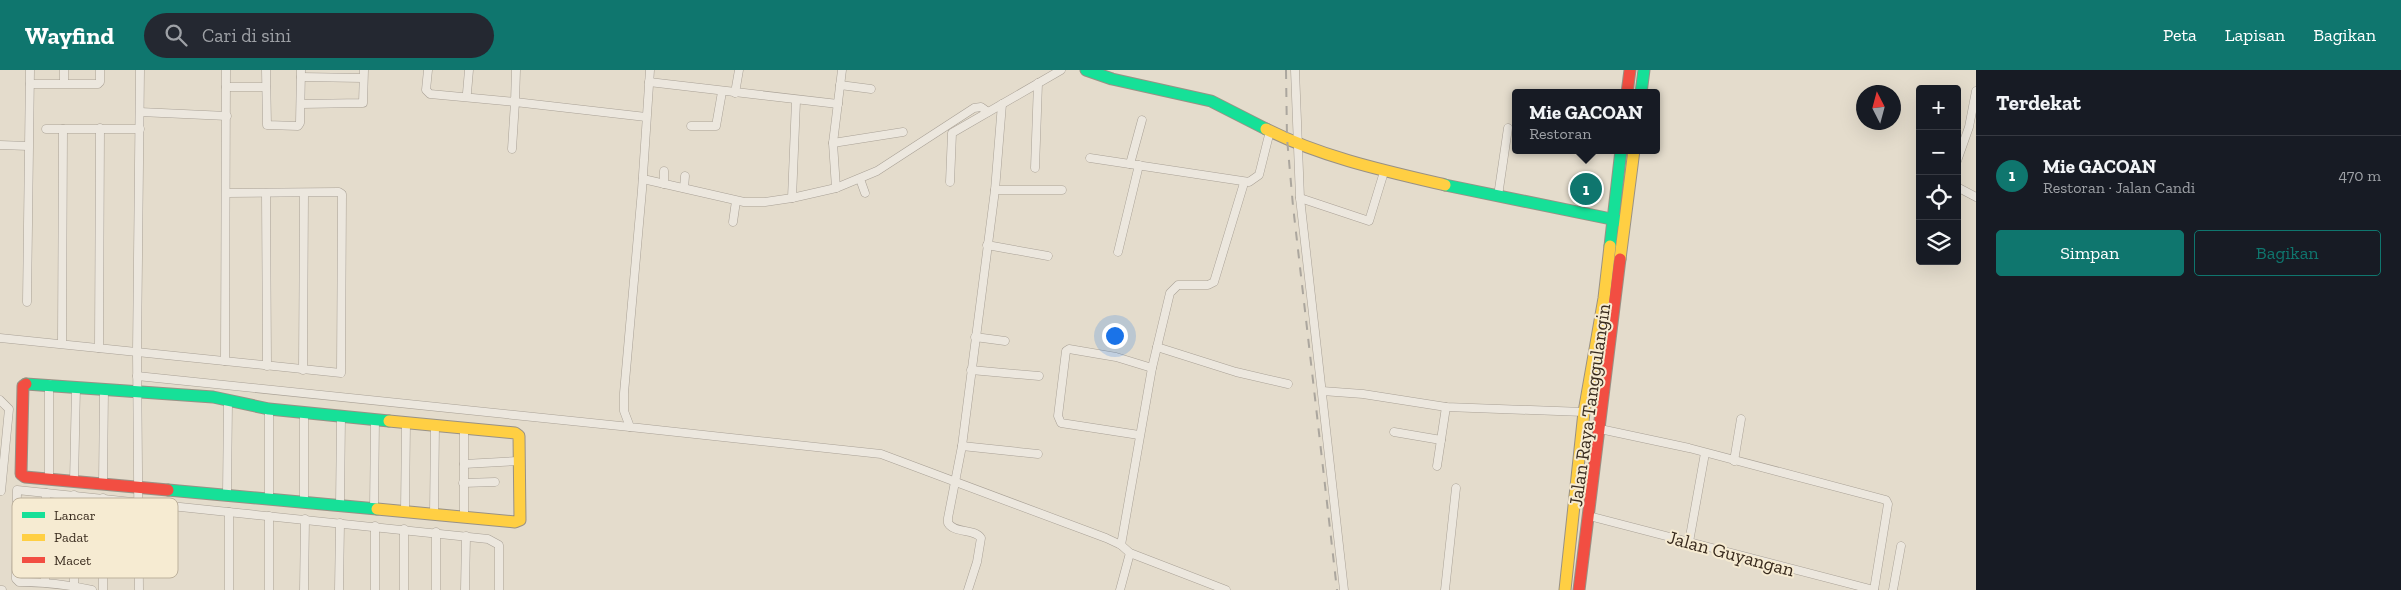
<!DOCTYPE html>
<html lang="id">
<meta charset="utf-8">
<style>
body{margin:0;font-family:"Zilla Slab",serif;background:#242831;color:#f1f3f6}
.controls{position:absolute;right:15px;top:15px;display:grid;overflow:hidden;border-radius:5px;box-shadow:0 5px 20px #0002}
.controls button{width:45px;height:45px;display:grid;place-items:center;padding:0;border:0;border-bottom:1px solid #363941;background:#171b24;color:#f1f3f6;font:25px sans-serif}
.compass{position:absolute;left:1856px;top:15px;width:45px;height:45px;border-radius:50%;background:#171b24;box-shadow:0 5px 20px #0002;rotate:354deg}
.you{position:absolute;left:1114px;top:265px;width:18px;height:18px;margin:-12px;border:4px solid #fff;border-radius:50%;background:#1a73e8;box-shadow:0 0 0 8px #1a73e833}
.badge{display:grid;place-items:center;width:32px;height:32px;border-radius:50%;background:#0f766e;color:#fff;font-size:16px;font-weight:700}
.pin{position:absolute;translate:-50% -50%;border:2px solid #fff;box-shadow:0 1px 5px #0006}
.popup{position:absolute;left:1512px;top:19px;width:148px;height:65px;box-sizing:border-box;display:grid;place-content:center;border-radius:5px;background:#171b24;filter:drop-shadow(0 1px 4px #0005);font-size:16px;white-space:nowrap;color:#9ea1a6}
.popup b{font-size:19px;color:#f1f3f6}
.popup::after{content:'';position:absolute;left:50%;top:100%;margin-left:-10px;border:10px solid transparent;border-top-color:#171b24}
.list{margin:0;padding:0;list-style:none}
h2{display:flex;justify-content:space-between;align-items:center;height:65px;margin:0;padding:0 20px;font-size:21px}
h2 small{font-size:16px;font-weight:400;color:#9ea1a6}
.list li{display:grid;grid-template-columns:32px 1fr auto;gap:15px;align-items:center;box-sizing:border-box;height:80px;padding:0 20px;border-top:1px solid #363941}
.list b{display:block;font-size:19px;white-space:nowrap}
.list p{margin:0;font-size:16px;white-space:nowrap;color:#9ea1a6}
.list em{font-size:16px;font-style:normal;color:#9ea1a6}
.actions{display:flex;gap:10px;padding:15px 20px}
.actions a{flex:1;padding:11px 0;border:1px solid #0f766e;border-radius:5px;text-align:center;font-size:18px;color:#0f766e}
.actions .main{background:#0f766e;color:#fff}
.icon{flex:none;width:28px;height:28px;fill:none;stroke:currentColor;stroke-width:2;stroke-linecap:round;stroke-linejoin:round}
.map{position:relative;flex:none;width:1976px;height:520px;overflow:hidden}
header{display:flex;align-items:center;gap:30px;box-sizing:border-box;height:70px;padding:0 25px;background:#0f766e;color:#fff}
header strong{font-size:24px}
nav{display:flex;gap:28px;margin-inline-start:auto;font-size:18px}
.search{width:350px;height:45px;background:#242831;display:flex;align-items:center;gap:12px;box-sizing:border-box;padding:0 18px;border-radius:28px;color:#9ea1a6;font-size:19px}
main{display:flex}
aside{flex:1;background:#171b24}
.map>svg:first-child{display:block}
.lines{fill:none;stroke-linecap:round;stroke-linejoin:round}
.street-casing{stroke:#a9a196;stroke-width:9}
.fast-casing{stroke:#999185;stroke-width:13}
.slow-casing{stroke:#999185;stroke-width:13}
.jam-casing{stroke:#999185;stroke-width:13}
.street{stroke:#ece7de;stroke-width:8}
.fast{stroke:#16e098;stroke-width:11}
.slow{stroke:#ffcf43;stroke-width:11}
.jam{stroke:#f24e42;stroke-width:11}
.rail{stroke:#aba69e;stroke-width:2;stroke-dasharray:9 9;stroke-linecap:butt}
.labels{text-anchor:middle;stroke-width:4;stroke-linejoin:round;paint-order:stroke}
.street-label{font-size:19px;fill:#382a1d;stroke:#f6ebd2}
.key{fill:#f6ebd2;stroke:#bdb19c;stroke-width:1}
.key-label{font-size:14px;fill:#382a1d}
</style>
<header>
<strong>Wayfind</strong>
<div class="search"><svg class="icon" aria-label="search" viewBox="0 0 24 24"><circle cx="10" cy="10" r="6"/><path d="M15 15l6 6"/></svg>Cari di sini</div>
<nav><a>Peta</a><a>Lapisan</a><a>Bagikan</a></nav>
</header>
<main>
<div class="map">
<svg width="1976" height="520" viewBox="0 0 1976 520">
<rect width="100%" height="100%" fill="#e4dccc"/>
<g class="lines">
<defs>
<g id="street">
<polyline points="64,0 64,13"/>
<polyline points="266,0 267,55 298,56 300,53 301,0"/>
<polyline points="428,0 426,20 430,24 515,32 516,0"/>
<polyline points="650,0 642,120 624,323 624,341 630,357 881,384 1106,468 1121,475 1130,483 1226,520"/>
<polyline points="1295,0 1300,128 1344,520"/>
<polyline points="301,7 363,8"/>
<polyline points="649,12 838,34"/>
<polyline points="30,14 98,14 100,12 100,0"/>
<polyline points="840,15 871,19"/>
<polyline points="226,17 266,17"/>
<polyline points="467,23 469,0"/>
<polyline points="735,23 739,0"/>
<polyline points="301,34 363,33 364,0"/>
<polyline points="140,42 227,46"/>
<polyline points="691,56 716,56 722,22"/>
<polyline points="46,59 140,59"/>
<polyline points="833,73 903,62"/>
<polyline points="0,75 28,76"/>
<polyline points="512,79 515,32 646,47"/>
<polyline points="1090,88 1249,112 1259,105 1270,61"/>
<polyline points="1957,91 1969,57 1976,21"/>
<polyline points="1130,94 1142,50"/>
<polyline points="1035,98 1038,13"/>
<polyline points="643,109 744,132 765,132 792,128 836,118 877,101 974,38 981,37 988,42"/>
<polyline points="860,109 865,123"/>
<polyline points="950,112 952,63 1061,0"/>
<polyline points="664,114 664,101"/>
<polyline points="1957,117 1976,127"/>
<polyline points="684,118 685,106"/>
<polyline points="836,118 833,73 842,0"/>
<polyline points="995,120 1062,120"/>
<polyline points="266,123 267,296"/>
<polyline points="1498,126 1508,58"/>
<polyline points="792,128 796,31"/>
<polyline points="1300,128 1369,151 1384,102"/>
<polyline points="733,152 736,131"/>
<polyline points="987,175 1048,186"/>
<polyline points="1118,182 1139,95"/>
<polyline points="27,232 30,0"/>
<polyline points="975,267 1005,271"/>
<polyline points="0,268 341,303 342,124 339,122 227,123"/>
<polyline points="62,273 63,59"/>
<polyline points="1157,277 1236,302 1288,314"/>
<polyline points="99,278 100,58"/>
<polyline points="225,291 226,0"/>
<polyline points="303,300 304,123"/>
<polyline points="971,300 1039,306"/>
<polyline points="137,306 630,357"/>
<polyline points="1322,321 1363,324 1446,337 1584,342"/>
<polyline points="0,330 9,339 1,421"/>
<polyline points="304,342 304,432"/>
<polyline points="1600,359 1689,378 1886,430 1888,434 1874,520"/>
<polyline points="1394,362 1441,370"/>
<polyline points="1139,365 1061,353 1058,346 1066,281 1069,279 1116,287 1152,298"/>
<polyline points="962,376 1038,384"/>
<polyline points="1734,391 1741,349"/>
<polyline points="464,394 518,391"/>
<polyline points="1437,396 1446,337"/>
<polyline points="49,410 49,314"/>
<polyline points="74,412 76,317"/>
<polyline points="463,413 495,412"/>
<polyline points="103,414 104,319"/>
<polyline points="227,424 228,332"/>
<polyline points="269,428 269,339"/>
<polyline points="340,436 341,346"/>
<polyline points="374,439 375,349"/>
<polyline points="229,442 229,520"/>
<polyline points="405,442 406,352"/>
<polyline points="434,445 435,355"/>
<polyline points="1589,446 1874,520"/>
<polyline points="464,448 464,358"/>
<polyline points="1689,472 1705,383"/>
<polyline points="1121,475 1152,298 1170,223 1178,215 1208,215 1214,212 1244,113"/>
<polyline points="45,511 46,423"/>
<polyline points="74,515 74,425"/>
<polyline points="0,520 2,520"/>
<path d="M92 520C65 514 46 512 19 512L16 509 17 420 488 469 499 475V520"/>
<polyline points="103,520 103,428"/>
<polyline points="139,520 137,282 140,0"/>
<polyline points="269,520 269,446"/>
<polyline points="304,520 305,449"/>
<polyline points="339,520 340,453"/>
<polyline points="375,520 375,456"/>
<polyline points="404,520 404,459"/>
<polyline points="436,520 436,462"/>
<polyline points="465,520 466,466"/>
<path d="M968 520 977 492 981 468C974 458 955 464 948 453V448L962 376 995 120 1002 34"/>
<polyline points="1120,520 1130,483"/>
<polyline points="1445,520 1456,418"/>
<polyline points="1893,520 1901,476"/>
</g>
<g id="fast">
<polyline points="1086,0 1112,9 1211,31 1266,59"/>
<polyline points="1641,23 1644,0"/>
<polyline points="1445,115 1621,151"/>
<polyline points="1610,176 1621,80"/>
<polyline points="26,314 213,327 269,339 389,351"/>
<polyline points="168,420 377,439"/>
</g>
<g id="slow">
<path d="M1266 59C1321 87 1385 101 1445 115"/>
<polyline points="1620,189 1634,80"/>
<polyline points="377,439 515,452 520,450 519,366 515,363 389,351"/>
<polyline points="1565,520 1584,342 1604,228 1610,176"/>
</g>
<g id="jam">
<polyline points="1627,23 1630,0"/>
<polyline points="26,314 23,316 21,404 25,407 168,420"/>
<polyline points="1579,520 1620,189"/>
</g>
</defs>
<use href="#street" class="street-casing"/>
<use href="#fast" class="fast-casing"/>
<use href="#slow" class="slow-casing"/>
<use href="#jam" class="jam-casing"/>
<use href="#street" class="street"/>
<use href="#fast" class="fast"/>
<use href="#slow" class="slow"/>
<use href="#jam" class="jam"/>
<polyline class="rail" points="1286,0 1287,68 1293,136 1337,520"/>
</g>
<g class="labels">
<g class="street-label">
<text transform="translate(1589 335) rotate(-82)" y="7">Jalan Raya Tanggulangin</text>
<text transform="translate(1731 483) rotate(15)" y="7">Jalan Guyangan</text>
</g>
</g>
<rect x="12" y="428" width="166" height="80" rx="8" class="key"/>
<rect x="22" y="442" width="23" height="6" fill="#16e098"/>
<rect x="22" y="464" width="23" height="7" fill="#ffcf43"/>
<rect x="22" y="487" width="23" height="6" fill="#f24e42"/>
<g class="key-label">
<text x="54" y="450">Lancar</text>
<text x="54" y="472">Padat</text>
<text x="54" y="495">Macet</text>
</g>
</svg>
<div class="controls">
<button>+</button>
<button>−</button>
<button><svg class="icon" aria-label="locate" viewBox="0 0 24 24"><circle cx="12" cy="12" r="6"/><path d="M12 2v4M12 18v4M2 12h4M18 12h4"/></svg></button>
<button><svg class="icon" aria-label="layers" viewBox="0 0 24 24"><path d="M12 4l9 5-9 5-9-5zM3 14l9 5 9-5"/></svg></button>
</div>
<svg class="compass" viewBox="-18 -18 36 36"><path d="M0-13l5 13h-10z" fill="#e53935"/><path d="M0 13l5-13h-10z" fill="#9ea1a6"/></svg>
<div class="you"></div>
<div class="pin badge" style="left:1586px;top:119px">1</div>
<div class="popup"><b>Mie GACOAN</b>Restoran</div>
</div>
<aside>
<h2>Terdekat<small></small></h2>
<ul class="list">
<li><span class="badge">1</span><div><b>Mie GACOAN</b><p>Restoran · Jalan Candi</p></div><em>470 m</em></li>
</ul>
<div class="actions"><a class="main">Simpan</a><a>Bagikan</a></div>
</aside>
</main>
